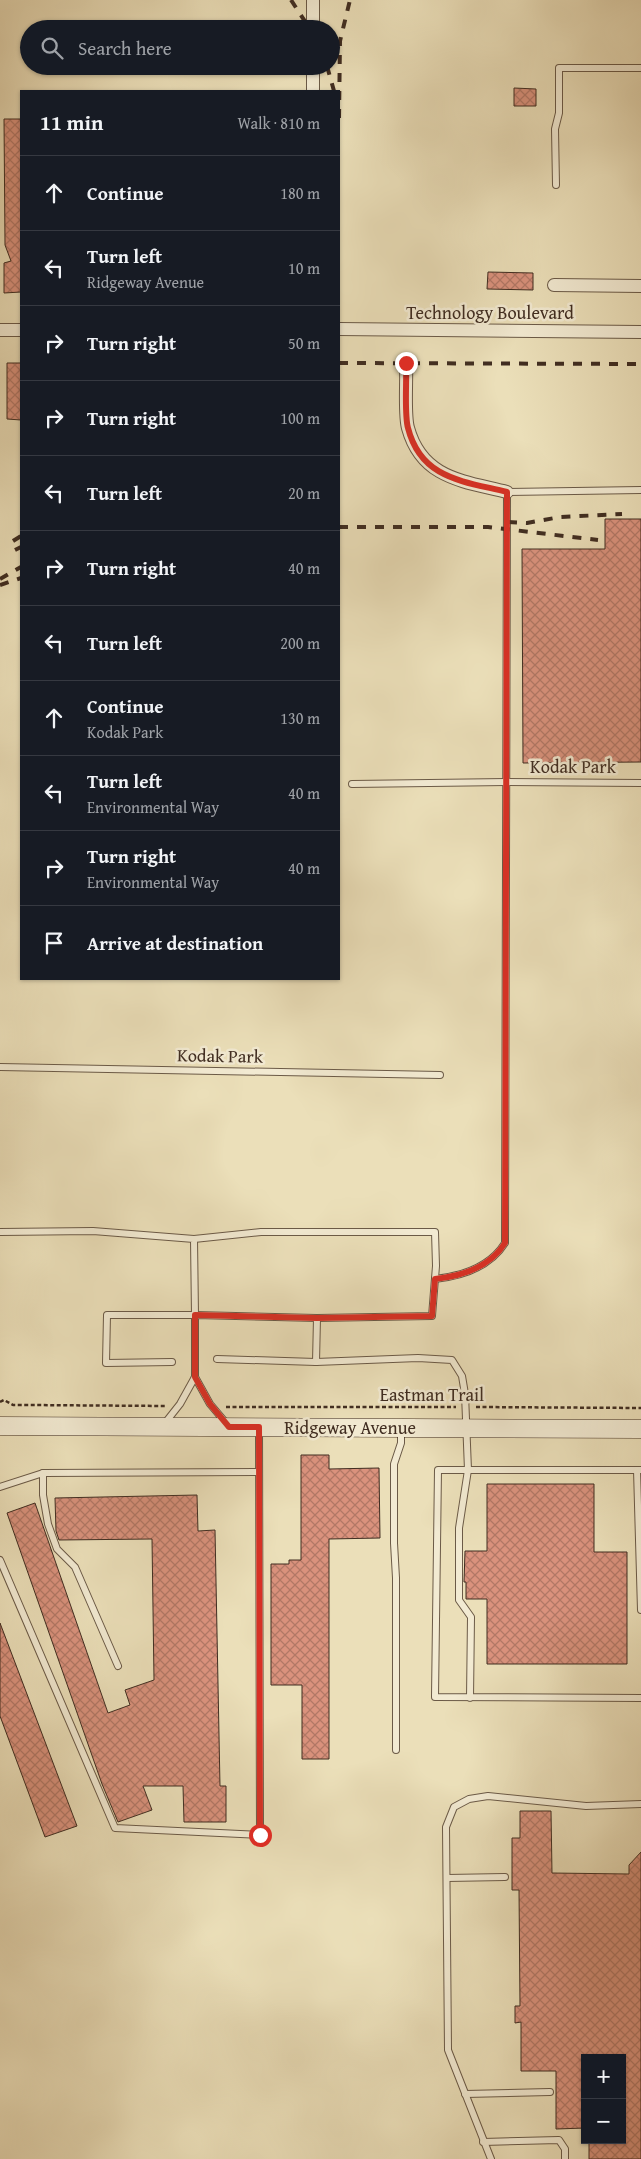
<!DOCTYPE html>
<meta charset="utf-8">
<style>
body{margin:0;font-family:"Gentium Book Plus",serif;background:#242831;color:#f1f3f6}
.controls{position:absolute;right:15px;bottom:15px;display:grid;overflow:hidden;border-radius:0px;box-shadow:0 1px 4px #0004}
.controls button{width:45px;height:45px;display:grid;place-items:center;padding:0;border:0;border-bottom:1px solid #363941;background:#171b24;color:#f1f3f6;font:25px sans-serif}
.stop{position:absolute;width:15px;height:15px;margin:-11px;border:4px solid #d93025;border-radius:50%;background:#fff}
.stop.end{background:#d93025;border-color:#fff;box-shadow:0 1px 5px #0008}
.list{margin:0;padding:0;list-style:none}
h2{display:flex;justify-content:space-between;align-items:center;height:65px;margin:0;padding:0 20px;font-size:21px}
h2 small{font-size:16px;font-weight:400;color:#9ea1a6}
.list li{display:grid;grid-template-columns:32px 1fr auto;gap:15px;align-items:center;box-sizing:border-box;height:75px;padding:0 20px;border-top:1px solid #363941}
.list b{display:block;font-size:19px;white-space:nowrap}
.list p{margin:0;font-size:16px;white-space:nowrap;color:#9ea1a6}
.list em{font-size:16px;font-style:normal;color:#9ea1a6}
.icon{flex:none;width:28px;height:28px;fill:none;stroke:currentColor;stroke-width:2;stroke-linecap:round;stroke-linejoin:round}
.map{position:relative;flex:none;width:641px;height:2159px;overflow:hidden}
.search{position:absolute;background:#171b24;box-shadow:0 1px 4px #0004;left:20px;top:20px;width:320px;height:55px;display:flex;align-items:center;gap:12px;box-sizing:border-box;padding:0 18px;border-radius:28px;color:#9ea1a6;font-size:19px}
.panel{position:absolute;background:#171b24;box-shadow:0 1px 4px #0004;left:20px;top:90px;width:320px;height:890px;border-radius:0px}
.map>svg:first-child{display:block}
.building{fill:url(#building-cross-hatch);stroke:#402d21}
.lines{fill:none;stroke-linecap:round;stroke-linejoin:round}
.lane-casing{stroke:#6b5a47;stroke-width:8}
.street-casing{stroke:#6b5a47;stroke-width:14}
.secondary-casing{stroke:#402d21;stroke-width:19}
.path{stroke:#402d21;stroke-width:2.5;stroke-dasharray:4 2.5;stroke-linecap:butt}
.lane{stroke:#f2ead2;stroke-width:6}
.street{stroke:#f2ead2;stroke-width:12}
.secondary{stroke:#f2ead2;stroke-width:18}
.rail{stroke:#402d21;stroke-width:4;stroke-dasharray:9 9;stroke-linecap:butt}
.route{stroke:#d93025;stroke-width:6}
.labels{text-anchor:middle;stroke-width:5;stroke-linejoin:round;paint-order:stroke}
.street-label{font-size:18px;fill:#402d21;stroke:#f2ead2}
</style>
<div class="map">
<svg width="641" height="2159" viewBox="0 0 641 2159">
<defs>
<pattern id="building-cross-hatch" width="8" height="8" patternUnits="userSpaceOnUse" patternTransform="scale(1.25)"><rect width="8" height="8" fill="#da927d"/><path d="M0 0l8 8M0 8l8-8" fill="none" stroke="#b27866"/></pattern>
</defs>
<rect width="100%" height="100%" fill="#ebdfb9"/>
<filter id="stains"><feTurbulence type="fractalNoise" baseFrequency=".004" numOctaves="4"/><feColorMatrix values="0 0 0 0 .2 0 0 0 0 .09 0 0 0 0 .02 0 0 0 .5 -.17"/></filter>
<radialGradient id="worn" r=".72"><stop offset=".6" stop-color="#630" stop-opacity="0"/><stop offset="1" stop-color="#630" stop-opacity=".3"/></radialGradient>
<g class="building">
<polygon points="514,88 536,89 536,106 514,106"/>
<polygon points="4,119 21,119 21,292 4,293 4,263 11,261 5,245"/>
<polygon points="488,272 533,273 533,290 487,289"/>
<polygon points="7,363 21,363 21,420 7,419"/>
<polygon points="605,519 641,519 641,762 523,763 522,549 605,549"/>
<polygon points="301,1455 329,1455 329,1469 379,1468 380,1538 329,1539 329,1759 302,1759 302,1685 271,1685 271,1564 289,1564 289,1560 301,1560"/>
<polygon points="487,1484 594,1484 594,1552 627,1552 627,1664 487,1664 487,1599 466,1599 466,1582 464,1582 465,1551 487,1551"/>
<polygon points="197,1495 198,1531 215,1530 220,1786 226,1786 226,1822 184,1822 183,1786 143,1786 152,1810 118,1822 102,1784 7,1513 35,1503 108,1713 130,1705 125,1690 154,1680 152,1539 59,1540 56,1531 55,1498"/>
<polygon points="0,1623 77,1826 45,1837 0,1716"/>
<polygon points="520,1811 551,1811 552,1873 629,1874 629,1865 641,1852 641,2159 589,2159 589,2140 622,2140 622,2058 585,2058 585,2128 556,2129 556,2071 521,2071 521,2022 515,2023 515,2006 520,2006 519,1890 512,1890 512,1838 520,1838"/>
</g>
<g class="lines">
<defs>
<g id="lane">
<polyline points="556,185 555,129 559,113 559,68 641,68"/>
<polyline points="352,784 506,782 641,783"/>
<polyline points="0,1067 440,1075"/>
<polyline points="0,1232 93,1231 194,1239 195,1315 107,1315 106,1363 172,1362"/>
<polyline points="194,1239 261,1232 435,1232 436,1266 432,1316 317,1318"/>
<path d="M435 1279C462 1276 490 1267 505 1243L507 492 641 490"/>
<polyline points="217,1359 316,1362"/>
<polyline points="195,1377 210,1404 226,1423"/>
<polyline points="165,1423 180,1404 195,1377 195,1315 317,1318 316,1362 418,1358 452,1360 462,1376 465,1394 468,1470 641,1470"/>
<polyline points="637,1470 641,1610"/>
<polyline points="43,1473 43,1495 48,1524 57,1549 75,1567 118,1666"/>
<polyline points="0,1487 43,1473 259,1472"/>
<polyline points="0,1560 115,1828 260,1835 259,1427"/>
<polyline points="470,1698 471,1617 459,1600 459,1528 468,1470 438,1470 435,1697 641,1698"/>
<polyline points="396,1750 396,1578 394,1543 394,1464 401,1443 401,1429"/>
<polyline points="447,1878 505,1877"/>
<polyline points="465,2094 550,2092"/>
<polyline points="483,2142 559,2140 565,2149 565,2159"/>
<polyline points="491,2159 448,2050 446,1827 454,1807 469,1799 488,1796 586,1806 641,1804"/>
</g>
<g id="street">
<polyline points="313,0 313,29"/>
<polyline points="313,66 313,91"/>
<polyline points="554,285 641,286"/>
<polyline points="339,329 641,332"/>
<polyline points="0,330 21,330"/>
<path d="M406 363C407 379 404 414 408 428 422 479 464 481 507 492"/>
</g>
<polyline id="secondary" points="0,1426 641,1429"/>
</defs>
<use href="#lane" class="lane-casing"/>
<use href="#street" class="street-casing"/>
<use href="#secondary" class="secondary-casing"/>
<g class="path">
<polyline points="0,1402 4,1400 13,1405 29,1405 165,1406"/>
<polyline points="226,1407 456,1407"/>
<polyline points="476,1407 641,1408"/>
</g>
<use href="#lane" class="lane"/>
<use href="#street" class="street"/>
<use href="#secondary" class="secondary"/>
<g class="rail">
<polyline points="291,0 310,29"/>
<polyline points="327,66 334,91"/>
<polyline points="339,118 340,41 350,0"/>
<polyline points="339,363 641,364"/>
<polyline points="508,522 527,523 560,517 622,514"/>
<polyline points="339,527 488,527 598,540"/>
<polyline points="13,541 21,536"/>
<polyline points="15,550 21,547"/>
<polyline points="0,579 21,567"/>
<polyline points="0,585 21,578"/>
</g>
</g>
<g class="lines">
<path class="route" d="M260 1835 259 1427H229L210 1404 195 1377V1315L317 1318 432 1316 435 1279C462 1276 490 1267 505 1243L507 492C463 481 421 479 408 428 404 414 407 379 406 363"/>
</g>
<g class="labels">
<g class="street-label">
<text x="490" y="319">Technology Boulevard</text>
<text x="573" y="773">Kodak Park</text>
<text transform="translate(220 1056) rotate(1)" y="6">Kodak Park</text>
<text x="432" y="1401">Eastman Trail</text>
<text x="350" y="1434">Ridgeway Avenue</text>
</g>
</g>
<rect width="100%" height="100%" filter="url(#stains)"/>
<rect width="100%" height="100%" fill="url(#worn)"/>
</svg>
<div class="controls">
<button>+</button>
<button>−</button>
</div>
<div class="stop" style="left:260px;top:1835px"></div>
<div class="stop end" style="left:406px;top:363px"></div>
<div class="search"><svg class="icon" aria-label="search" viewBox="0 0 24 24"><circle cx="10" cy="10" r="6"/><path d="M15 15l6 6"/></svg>Search here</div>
<section class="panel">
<h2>11 min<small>Walk · 810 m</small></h2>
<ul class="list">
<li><svg class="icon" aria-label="ahead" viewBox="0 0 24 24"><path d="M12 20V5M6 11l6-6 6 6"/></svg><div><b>Continue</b></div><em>180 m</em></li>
<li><svg class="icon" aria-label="left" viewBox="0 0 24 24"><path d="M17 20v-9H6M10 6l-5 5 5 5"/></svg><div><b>Turn left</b><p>Ridgeway Avenue</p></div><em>10 m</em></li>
<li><svg class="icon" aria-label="right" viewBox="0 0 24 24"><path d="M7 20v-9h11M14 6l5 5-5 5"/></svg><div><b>Turn right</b></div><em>50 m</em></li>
<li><svg class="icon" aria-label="right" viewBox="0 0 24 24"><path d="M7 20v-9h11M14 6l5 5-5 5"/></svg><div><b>Turn right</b></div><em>100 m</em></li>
<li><svg class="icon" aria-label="left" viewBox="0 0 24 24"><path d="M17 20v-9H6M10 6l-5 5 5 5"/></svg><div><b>Turn left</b></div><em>20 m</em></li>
<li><svg class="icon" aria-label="right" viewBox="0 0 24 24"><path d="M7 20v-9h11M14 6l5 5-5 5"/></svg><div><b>Turn right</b></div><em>40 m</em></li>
<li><svg class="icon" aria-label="left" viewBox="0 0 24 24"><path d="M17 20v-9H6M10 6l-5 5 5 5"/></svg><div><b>Turn left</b></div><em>200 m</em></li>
<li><svg class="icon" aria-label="ahead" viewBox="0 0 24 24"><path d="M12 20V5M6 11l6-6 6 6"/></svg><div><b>Continue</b><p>Kodak Park</p></div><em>130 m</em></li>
<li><svg class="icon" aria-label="left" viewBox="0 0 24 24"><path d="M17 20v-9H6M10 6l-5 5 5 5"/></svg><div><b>Turn left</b><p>Environmental Way</p></div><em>40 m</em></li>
<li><svg class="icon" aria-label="right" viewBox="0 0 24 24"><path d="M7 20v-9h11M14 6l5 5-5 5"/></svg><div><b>Turn right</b><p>Environmental Way</p></div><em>40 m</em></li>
<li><svg class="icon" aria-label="arrive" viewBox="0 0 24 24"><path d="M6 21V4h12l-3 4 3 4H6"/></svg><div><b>Arrive at destination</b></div></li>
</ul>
</section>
</div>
